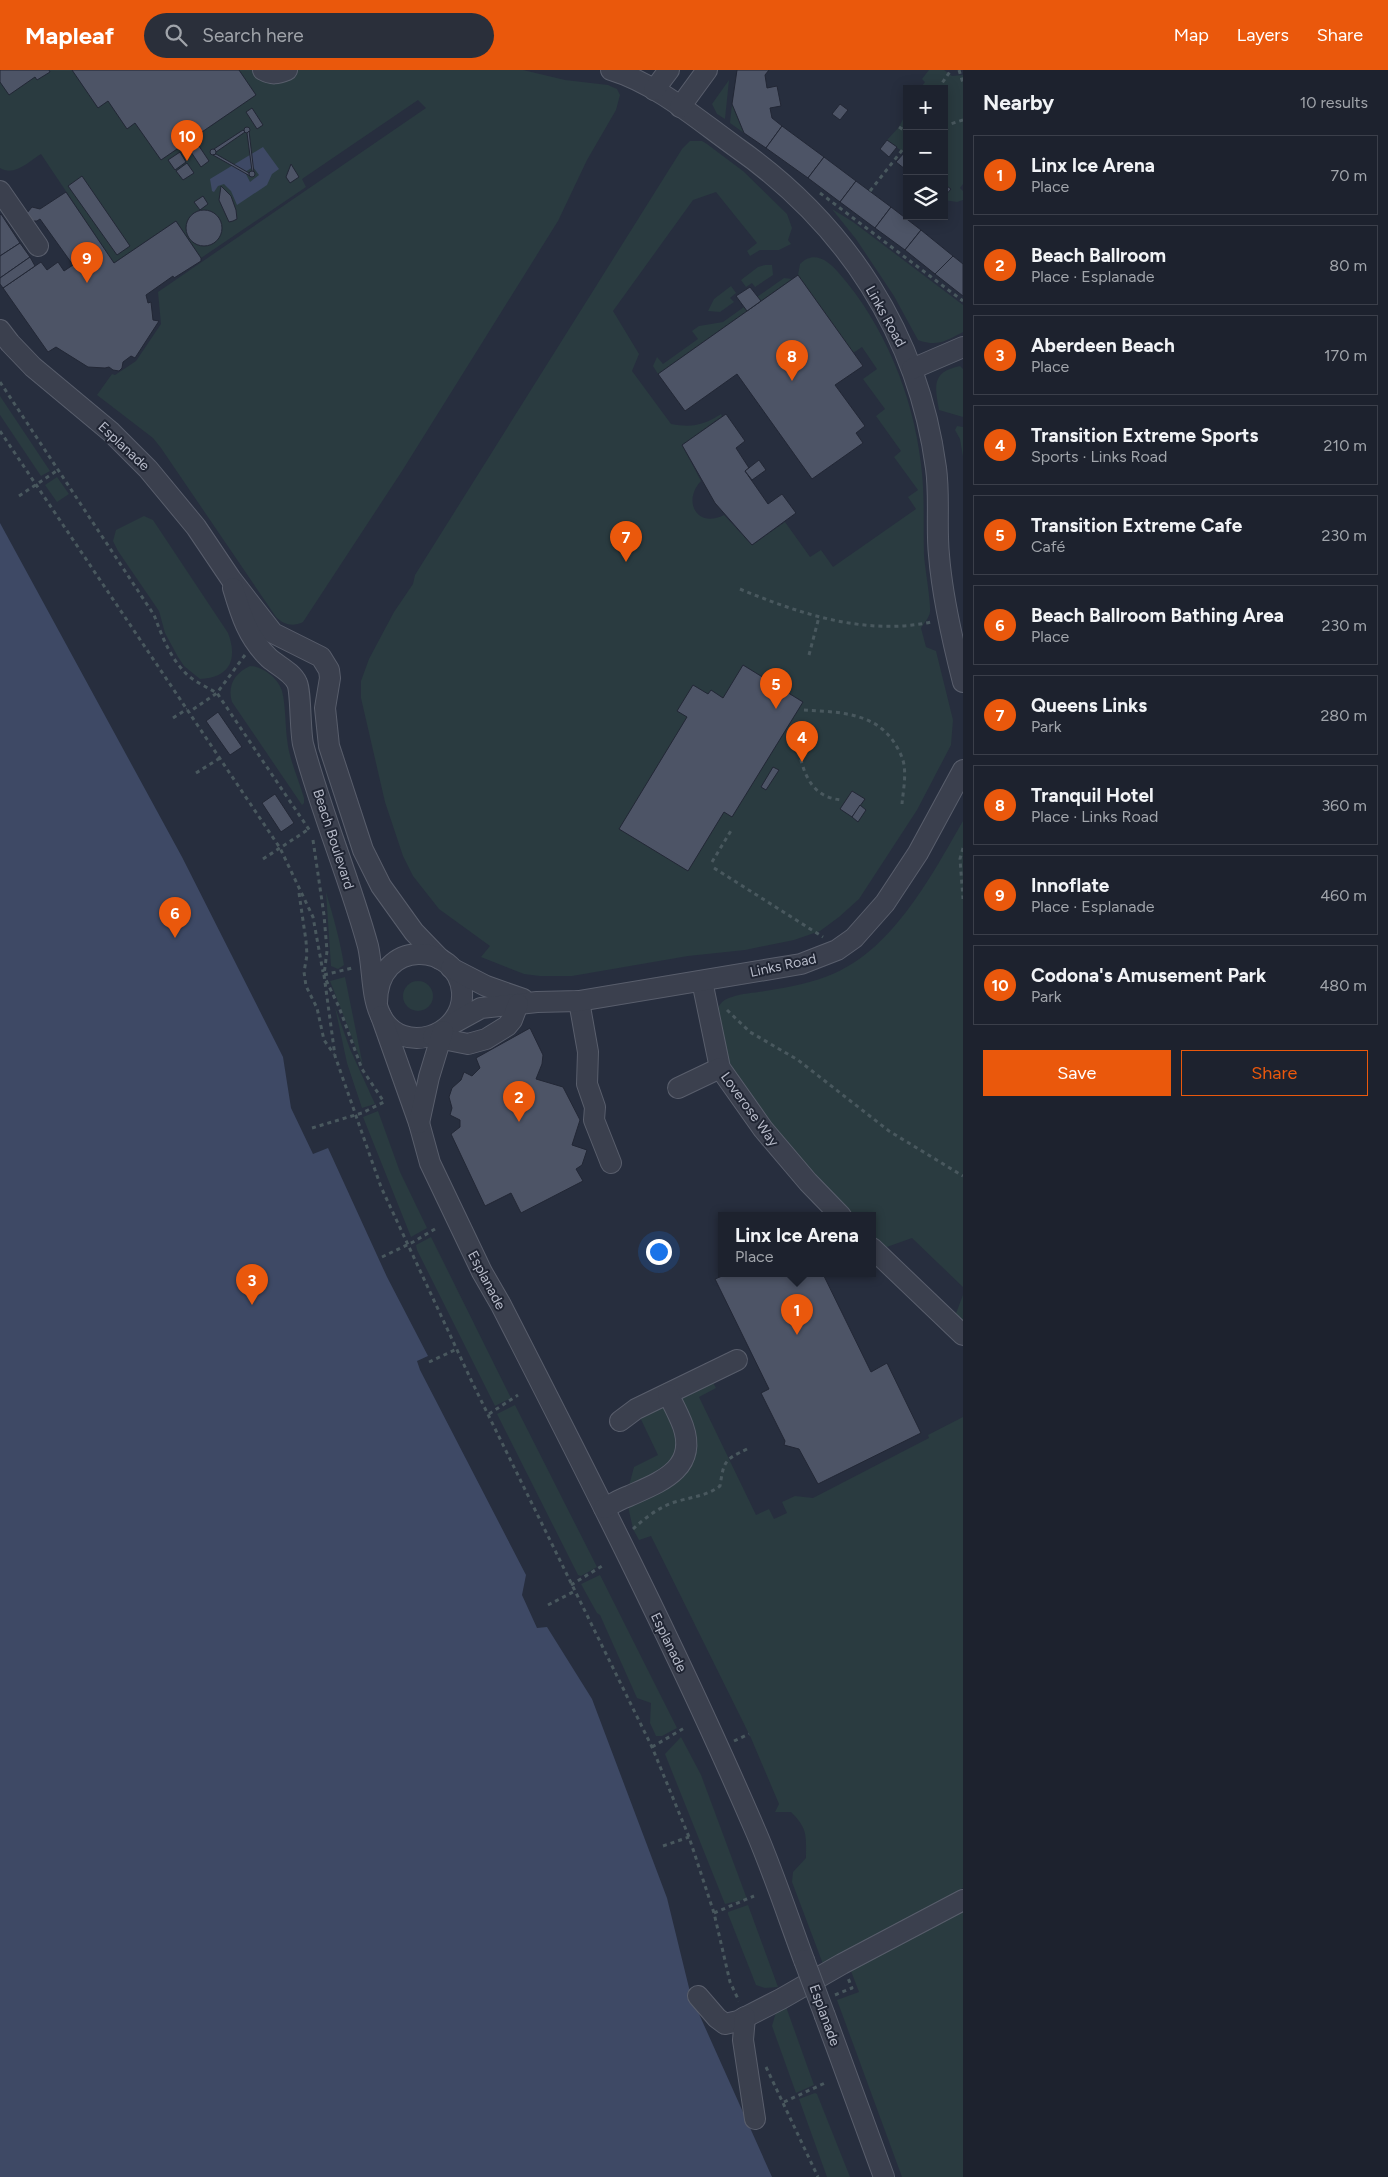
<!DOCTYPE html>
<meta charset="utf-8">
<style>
body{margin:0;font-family:Figtree,sans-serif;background:#2a2f3a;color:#f1f3f6}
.controls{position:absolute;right:15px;top:15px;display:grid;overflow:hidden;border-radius:0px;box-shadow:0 2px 12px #0003}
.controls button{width:45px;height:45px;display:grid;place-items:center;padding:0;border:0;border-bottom:1px solid #3b3f4a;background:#1d222e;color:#f1f3f6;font:25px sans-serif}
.you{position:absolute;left:658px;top:1181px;width:18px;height:18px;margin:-12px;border:4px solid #fff;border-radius:50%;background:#1a73e8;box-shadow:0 0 0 8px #1a73e833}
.badge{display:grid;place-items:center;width:32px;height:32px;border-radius:50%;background:#ea580c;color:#fff;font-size:16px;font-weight:700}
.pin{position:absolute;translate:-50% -41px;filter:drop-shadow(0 1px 2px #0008)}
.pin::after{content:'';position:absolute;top:26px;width:18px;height:15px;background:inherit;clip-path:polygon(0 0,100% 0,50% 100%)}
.popup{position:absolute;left:718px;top:1142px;width:158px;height:65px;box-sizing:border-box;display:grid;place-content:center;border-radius:0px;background:#1d222e;filter:drop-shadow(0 1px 4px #0005);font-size:16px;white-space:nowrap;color:#a0a4aa}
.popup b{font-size:19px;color:#f1f3f6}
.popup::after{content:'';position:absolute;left:50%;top:100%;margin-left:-10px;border:10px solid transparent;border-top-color:#1d222e}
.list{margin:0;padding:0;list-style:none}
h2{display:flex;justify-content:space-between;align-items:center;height:65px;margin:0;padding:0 20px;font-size:21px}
h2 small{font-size:16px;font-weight:400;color:#a0a4aa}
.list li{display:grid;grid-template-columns:32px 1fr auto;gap:15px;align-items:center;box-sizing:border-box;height:80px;margin:0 10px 10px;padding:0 10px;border:1px solid #3b3f4a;border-radius:0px}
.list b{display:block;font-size:19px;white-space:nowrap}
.list p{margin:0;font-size:16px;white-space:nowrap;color:#a0a4aa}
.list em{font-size:16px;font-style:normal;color:#a0a4aa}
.actions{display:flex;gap:10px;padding:15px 20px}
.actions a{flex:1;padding:11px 0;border:1px solid #ea580c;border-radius:0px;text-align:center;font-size:18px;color:#ea580c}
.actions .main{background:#ea580c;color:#fff}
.icon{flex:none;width:28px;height:28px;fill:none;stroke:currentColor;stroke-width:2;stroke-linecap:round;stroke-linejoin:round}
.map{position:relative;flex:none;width:963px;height:2107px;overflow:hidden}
header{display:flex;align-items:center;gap:30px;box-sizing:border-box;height:70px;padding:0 25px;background:#ea580c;color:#fff}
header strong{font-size:24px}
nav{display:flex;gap:28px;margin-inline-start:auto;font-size:18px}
.search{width:350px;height:45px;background:#2a2f3a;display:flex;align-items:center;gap:12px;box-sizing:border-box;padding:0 18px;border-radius:28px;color:#a0a4aa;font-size:19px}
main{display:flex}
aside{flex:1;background:#1d222e}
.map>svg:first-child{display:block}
.green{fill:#2a3b40}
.water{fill:#3e4965;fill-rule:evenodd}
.building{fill:#4d5466;stroke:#222735}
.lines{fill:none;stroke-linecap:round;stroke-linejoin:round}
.minor-casing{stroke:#595e6c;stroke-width:22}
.path{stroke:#49585e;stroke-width:3;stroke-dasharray:4 4;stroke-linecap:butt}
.minor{stroke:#3b404e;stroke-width:20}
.minor-bridge-casing{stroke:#595e6c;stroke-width:22;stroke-linecap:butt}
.minor-bridge{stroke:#3b404e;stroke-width:20}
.labels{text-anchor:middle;stroke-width:4;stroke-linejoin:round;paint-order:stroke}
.street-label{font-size:14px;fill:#b7bbc9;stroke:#202533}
</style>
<header>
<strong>Mapleaf</strong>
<div class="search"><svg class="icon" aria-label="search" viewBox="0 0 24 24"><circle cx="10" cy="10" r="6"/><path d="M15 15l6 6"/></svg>Search here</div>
<nav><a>Map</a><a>Layers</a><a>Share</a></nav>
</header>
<main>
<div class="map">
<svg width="963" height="2107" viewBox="0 0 963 2107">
<rect width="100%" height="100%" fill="#272e3e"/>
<g class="green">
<path d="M0 0H523L565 10 608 15 617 19 620 25 616 40 587 90 558 151 402 401 303 552C293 557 284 555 276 547L161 378 153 368 97 325 112 304 115 305 136 291 161 254 158 222 426 38 418 30 302 109 306 117 201 188 176 151 114 193 41 84C29 91 15 107 0 98Z"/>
<polygon points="929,0 944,0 952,6 963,5 963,114 960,118 963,121 963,130 957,132 944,130 950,119 944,114 944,19 920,19 925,12 922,9"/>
<polygon points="729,10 725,49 717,44 712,34"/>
<polygon points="732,34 744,63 730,53"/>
<polygon points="907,41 907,85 887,70 899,57"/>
<path d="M690 71H702L707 74 743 101 787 144 792 158 788 170 791 174 779 180H760L750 186 747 181 757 173 716 122 693 130 613 241 639 284 632 301 671 354C692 358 704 355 721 344L722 346 682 375 701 411C682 431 697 459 724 445L752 475 785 452 810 487 821 480 833 497 916 439 908 427 918 420 894 387 901 381 876 346 885 339 863 309 877 299 862 277 853 283 798 205 800 194C813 180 828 190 838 202 884 254 913 325 921 394 925 425 923 455 924 485 925 499 931 531 930 542 929 548 924 553 921 558L926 577 936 581 953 650 951 675 917 740 859 829 839 847 820 861 794 870 745 880 688 886 572 906H540L524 904 481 887 490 876 439 839 413 806 403 786 385 732 361 628V611L369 589 394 542 413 514 415 505 682 79Z"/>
<path d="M832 139 853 152 963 235V262C946 271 937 277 918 270L894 226 856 169Z"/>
<polygon points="765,195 772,195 773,205 755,217 752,213 746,217 741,210 758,197"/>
<polygon points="784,208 792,209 761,231 757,227"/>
<polygon points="731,216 736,223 730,228 734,232 720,242 708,241 714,229"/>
<polygon points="744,237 747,241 658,304 653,296 657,287 663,294 698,269 692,261 699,256 723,252"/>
<path d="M960 296 963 299V347L939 340C935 316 931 302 960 296Z"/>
<polygon points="0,326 50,401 41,406 0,345"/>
<polygon points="957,356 963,357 963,387 960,369 955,360"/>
<polygon points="57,407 69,424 57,432 45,415"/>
<path d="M144 446 153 450 228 563C238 589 230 608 200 609L184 596 178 587 165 563 159 541 118 481 113 471 116 460Z"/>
<path d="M250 596C263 596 279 609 282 621 286 636 285 659 288 676 291 693 299 711 304 728V733L302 735 232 632C227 615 235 603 250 596Z"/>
<path d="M963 751V1217L912 1168 884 1178 872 1166V1146H853L780 1067 731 997 726 984 718 939C720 932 725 929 732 927 742 923 754 923 765 921 789 917 813 913 835 903 894 877 932 805 963 751Z"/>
<path d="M326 822C333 846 340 870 344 895L338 899 331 896Z"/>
<polygon points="345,907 363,996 330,911"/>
<circle cx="418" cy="926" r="15"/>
<polygon points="335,937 350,979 375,1034 362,1038 347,993"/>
<polygon points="378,1041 400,1102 427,1158 411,1167 363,1047"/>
<polygon points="431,1167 511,1328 495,1336 417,1180 416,1175"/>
<polygon points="963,1225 963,1253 955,1246"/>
<path d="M709 1305 716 1318 699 1327 756 1445 769 1439 774 1449 787 1443 782 1432 795 1426 813 1428 929 1368 928 1365 963 1347V1818L823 1894 792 1812 793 1802 806 1788C806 1765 808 1759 791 1742H775L779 1734 751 1668 651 1466 639 1470 633 1459 626 1427 634 1397 658 1385 636 1339Z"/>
<polygon points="515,1335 597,1497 581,1506 578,1505 497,1344"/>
<polygon points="600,1505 677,1658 662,1666 656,1666 650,1653 651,1633 637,1628 600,1545 597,1543 581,1514"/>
<polygon points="681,1667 701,1705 747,1829 725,1834 665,1684"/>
<polygon points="748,1835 778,1917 765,1918 756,1915 728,1844 728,1842"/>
<polygon points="963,1839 963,2107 902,2107 837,1930 859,1922 851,1901 880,1882"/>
<polygon points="785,1934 814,2015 796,2023 772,1956 776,1942"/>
<polygon points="815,2023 817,2024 850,2107 827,2107 799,2029"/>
</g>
<g class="water">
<path d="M263 77 279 99 272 104 267 115 237 135 231 121 224 114 218 116 214 122 212 121 210 109ZM253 97 259 105 250 112 245 102Z"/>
<polygon points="0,453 182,787 283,987 291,1038 313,1084 328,1078 387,1207 428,1286 417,1291 420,1300 526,1505 522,1525 537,1558 547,1557 592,1629 667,1828 691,1926 772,2107 0,2107"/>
</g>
<g class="building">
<polygon points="0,0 49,0 50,2 37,10 35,7 9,25 0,12"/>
<polygon points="72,0 239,0 256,25 161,90 135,53 127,59 108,31 98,38"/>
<polygon points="737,0 769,0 765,5 767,18 777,16 781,36 770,38 772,48 782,56 766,78 744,63 732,34"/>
<polygon points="840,34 848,40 840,50 832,44"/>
<polygon points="252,38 263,55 257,59 246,42"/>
<polygon points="782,56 824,87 808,108 766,78"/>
<circle cx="247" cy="60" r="3"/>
<polygon points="243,60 245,62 216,82 214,79"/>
<polygon points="249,61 254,103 252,101 247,63"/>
<polygon points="887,70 897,77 889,87 880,79"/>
<polygon points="199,76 209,91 201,97 191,82"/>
<circle cx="213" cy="82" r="3"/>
<polygon points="180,82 186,92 175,100 168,90"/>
<polygon points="904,83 907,85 907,96 905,99 896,92"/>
<polygon points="216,84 249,103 250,106 213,85"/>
<polygon points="824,87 856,111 840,132 808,108"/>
<polygon points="187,93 194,103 183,110 176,101"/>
<polygon points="291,94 299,107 290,113 286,107"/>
<circle cx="252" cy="104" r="3"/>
<polygon points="82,106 130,176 117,185 68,116"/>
<polygon points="856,111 891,137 875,158 840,132"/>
<polygon points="944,114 951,119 944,127"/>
<polygon points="221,116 231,126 236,140 237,149 233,151 229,152 219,130"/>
<polygon points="66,122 114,193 176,151 201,188 201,191 174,208 173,206 146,225 148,233 151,232 153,250 159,251 135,288 131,286 123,292 122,298 119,301 113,300 109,297 105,298 88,297 56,277 48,282 3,218 41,192 47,200 58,192 64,201 73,195 40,149 37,151 31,151 27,143 32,137 40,139"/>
<polygon points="203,126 208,134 200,140 194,132"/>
<polygon points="891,137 921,160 905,180 875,158"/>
<circle cx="204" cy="158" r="18"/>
<polygon points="1,144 20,173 0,186 0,145"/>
<polygon points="921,160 953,186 935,204 905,180"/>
<polygon points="20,173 30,187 0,208 0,186"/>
<polygon points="953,186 963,194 963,226 935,204"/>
<polygon points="30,187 35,196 3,218 0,214 0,208"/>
<polygon points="798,205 863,296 835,315 865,356 856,363 863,373 812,409 737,304 685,341 658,304"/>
<polygon points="750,217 761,231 747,241 736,226"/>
<polygon points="726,344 745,371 736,378 749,398 745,401 768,434 782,424 796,443 752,475 715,433 682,375"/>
<polygon points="759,390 766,400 752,410 745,401"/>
<polygon points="743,595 803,632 732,747 724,742 688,801 619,759 687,647 677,641 693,615 708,624 711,620 723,628"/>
<polygon points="218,642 242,677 230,685 206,651"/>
<polygon points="773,697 779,700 766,720 761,717"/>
<polygon points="852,721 865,729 852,747 840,739"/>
<polygon points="275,724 294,753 281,762 262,733"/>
<polygon points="860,735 866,740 858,752 852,747"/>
<polygon points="530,958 543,985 542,994 536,1009 563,1017 580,1050 572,1075 587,1080 582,1095 576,1099 583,1111 521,1143 511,1123 485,1136 451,1064 460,1057 460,1050 450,1045 452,1038 449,1027 452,1018 461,1010 464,1002 472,1006 480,998 476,988"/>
<polygon points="727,1204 823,1204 871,1302 887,1293 921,1363 818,1414 799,1379 784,1375 785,1371 761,1323 769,1319 715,1209"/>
</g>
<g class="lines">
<defs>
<g id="minor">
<path d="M263 0C272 5 277 4 287 0"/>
<path d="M611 0C657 14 697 49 736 77 846 154 918 264 936 398 940 427 936 456 939 485 942 524 953 573 963 612"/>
<polyline points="654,20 669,0"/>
<polyline points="680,37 707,0"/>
<polyline points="0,121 38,176"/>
<polyline points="0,260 10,273 33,297 111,362 148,399 196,457 231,509 273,563 321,587 329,600 330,608 325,638 329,676 363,780 381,816 414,862 440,889"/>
<polyline points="912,299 963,277"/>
<path d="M233 518C241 545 248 568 269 588 278 596 292 602 297 613 301 621 300 660 303 674 321 742 349 807 368 876 373 898 371 926 381 946 402 987 465 966 462 922 458 872 377 867 377 933"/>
<polyline points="451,898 486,916 523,929"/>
<polyline points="702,911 720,998 763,1059 808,1112 841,1146"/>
<polyline points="579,931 588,982 587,1014 595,1037 594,1050 611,1093"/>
<path d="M381 946 419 1053 430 1093 482 1202 501 1235C590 1409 679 1583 756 1762 774 1804 788 1847 804 1890"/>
<polyline points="450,955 481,938 537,932 579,931 801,894 837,880 854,868 885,833 918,783 963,700"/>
<polyline points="433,967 468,974 486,969 507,956 512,950 518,934"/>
<polyline points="678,1018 720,998"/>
<polyline points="419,1053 429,1007 443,961"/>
<polyline points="872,1178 963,1265"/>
<polyline points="620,1351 636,1339 737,1290"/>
<path d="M604 1438C613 1434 620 1429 629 1426 660 1412 698 1399 683 1356 679 1345 673 1334 668 1324"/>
<polyline points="698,1926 717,1948 725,1954 738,1951 781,1929 842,1894 963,1830"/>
<polyline points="825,1946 884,2107"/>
<polyline points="745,1947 743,1970 755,2049"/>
</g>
</defs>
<use href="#minor" class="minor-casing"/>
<g class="path">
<polyline points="959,0 963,13"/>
<polyline points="920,18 921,19"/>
<polyline points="938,19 951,0"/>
<polyline points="944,56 963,50"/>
<polyline points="899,57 907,62"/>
<polyline points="870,121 907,74"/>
<polyline points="820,123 963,231"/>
<path d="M0 312 154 545C161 563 168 583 181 598 190 610 205 616 217 623L189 642"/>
<polyline points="0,361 280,778 313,847 323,902"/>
<polyline points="19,426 58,400"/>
<path d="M740 519C800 544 866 566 931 552"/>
<polyline points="245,585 217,623 310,761"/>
<polyline points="809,585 819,547"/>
<path d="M804 640C837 642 876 642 895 674 899 680 903 688 904 695 906 708 903 722 902 734"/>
<polyline points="173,648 187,639"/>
<path d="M794 658C801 689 803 727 842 730"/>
<polyline points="196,703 220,688"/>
<polyline points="313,770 324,845 327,881 324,905 335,986 381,1117 472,1312 652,1677 689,1767 714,1843 730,1912 739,1931"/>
<polyline points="963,778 960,789 963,829"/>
<polyline points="263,789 309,759"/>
<polyline points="712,792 732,759"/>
<polyline points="714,798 823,867"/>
<polyline points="299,823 306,871 307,885 304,902 306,916 317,938 324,970 334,984"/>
<polyline points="324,905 352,898"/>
<polyline points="727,940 750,962 798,990 889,1061 963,1106"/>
<polyline points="312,1058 362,1043 384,1032 362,999 339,937 325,908"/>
<polyline points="382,1187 413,1172 435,1159"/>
<polyline points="429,1292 457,1279"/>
<polyline points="489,1344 518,1325"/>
<path d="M633 1459C645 1448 659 1437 675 1432 691 1427 707 1426 720 1416 724 1391 724 1390 747 1379"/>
<polyline points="571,1515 602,1496"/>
<polyline points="548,1535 575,1521"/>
<polyline points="734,1671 749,1664"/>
<polyline points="652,1677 686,1657"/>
<polyline points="663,1776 689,1767"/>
<polyline points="714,1843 754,1826"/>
<polyline points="835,1925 852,1918 848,1908"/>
<polyline points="766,1997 818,2107"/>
<polyline points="784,2032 825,2013"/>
</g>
<use href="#minor" class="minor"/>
<defs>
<polyline id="minor-bridge" points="804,1890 825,1946"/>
</defs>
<use href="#minor-bridge" class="minor-bridge-casing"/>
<use href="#minor-bridge" class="minor-bridge"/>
</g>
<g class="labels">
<g class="street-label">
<text transform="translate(886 246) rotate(61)" y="5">Links Road</text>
<text transform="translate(124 376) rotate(43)" y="5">Esplanade</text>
<text transform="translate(334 769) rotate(72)" y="5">Beach Boulevard</text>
<text transform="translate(783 895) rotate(-12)" y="5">Links Road</text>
<text transform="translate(750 1039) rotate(54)" y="5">Loverose Way</text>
<text transform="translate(487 1210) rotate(62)" y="5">Esplanade</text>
<text transform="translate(669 1572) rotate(64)" y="5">Esplanade</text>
<text transform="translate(825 1945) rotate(70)" y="5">Esplanade</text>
</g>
</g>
</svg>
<div class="controls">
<button>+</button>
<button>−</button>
<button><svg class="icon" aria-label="layers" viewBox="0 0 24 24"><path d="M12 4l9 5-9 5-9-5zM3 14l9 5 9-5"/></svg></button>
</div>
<div class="you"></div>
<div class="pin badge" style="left:797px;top:1265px">1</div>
<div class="popup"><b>Linx Ice Arena</b>Place</div>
<div class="pin badge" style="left:519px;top:1052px">2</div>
<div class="pin badge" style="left:252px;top:1235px">3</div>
<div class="pin badge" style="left:802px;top:692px">4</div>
<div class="pin badge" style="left:776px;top:639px">5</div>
<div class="pin badge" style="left:175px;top:868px">6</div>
<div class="pin badge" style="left:626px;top:492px">7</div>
<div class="pin badge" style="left:792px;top:311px">8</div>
<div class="pin badge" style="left:87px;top:213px">9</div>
<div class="pin badge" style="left:187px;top:91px">10</div>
</div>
<aside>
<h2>Nearby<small>10 results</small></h2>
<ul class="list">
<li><span class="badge">1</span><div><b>Linx Ice Arena</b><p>Place</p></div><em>70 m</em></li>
<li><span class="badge">2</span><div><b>Beach Ballroom</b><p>Place · Esplanade</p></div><em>80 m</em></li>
<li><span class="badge">3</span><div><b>Aberdeen Beach</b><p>Place</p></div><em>170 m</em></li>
<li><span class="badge">4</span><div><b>Transition Extreme Sports</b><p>Sports · Links Road</p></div><em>210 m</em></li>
<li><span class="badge">5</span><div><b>Transition Extreme Cafe</b><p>Café</p></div><em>230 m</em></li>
<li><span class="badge">6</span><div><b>Beach Ballroom Bathing Area</b><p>Place</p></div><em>230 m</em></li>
<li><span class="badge">7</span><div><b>Queens Links</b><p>Park</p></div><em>280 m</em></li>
<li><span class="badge">8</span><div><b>Tranquil Hotel</b><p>Place · Links Road</p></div><em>360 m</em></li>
<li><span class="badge">9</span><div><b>Innoflate</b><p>Place · Esplanade</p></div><em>460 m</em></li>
<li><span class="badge">10</span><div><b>Codona's Amusement Park</b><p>Park</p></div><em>480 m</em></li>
</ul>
<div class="actions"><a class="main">Save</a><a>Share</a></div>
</aside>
</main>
